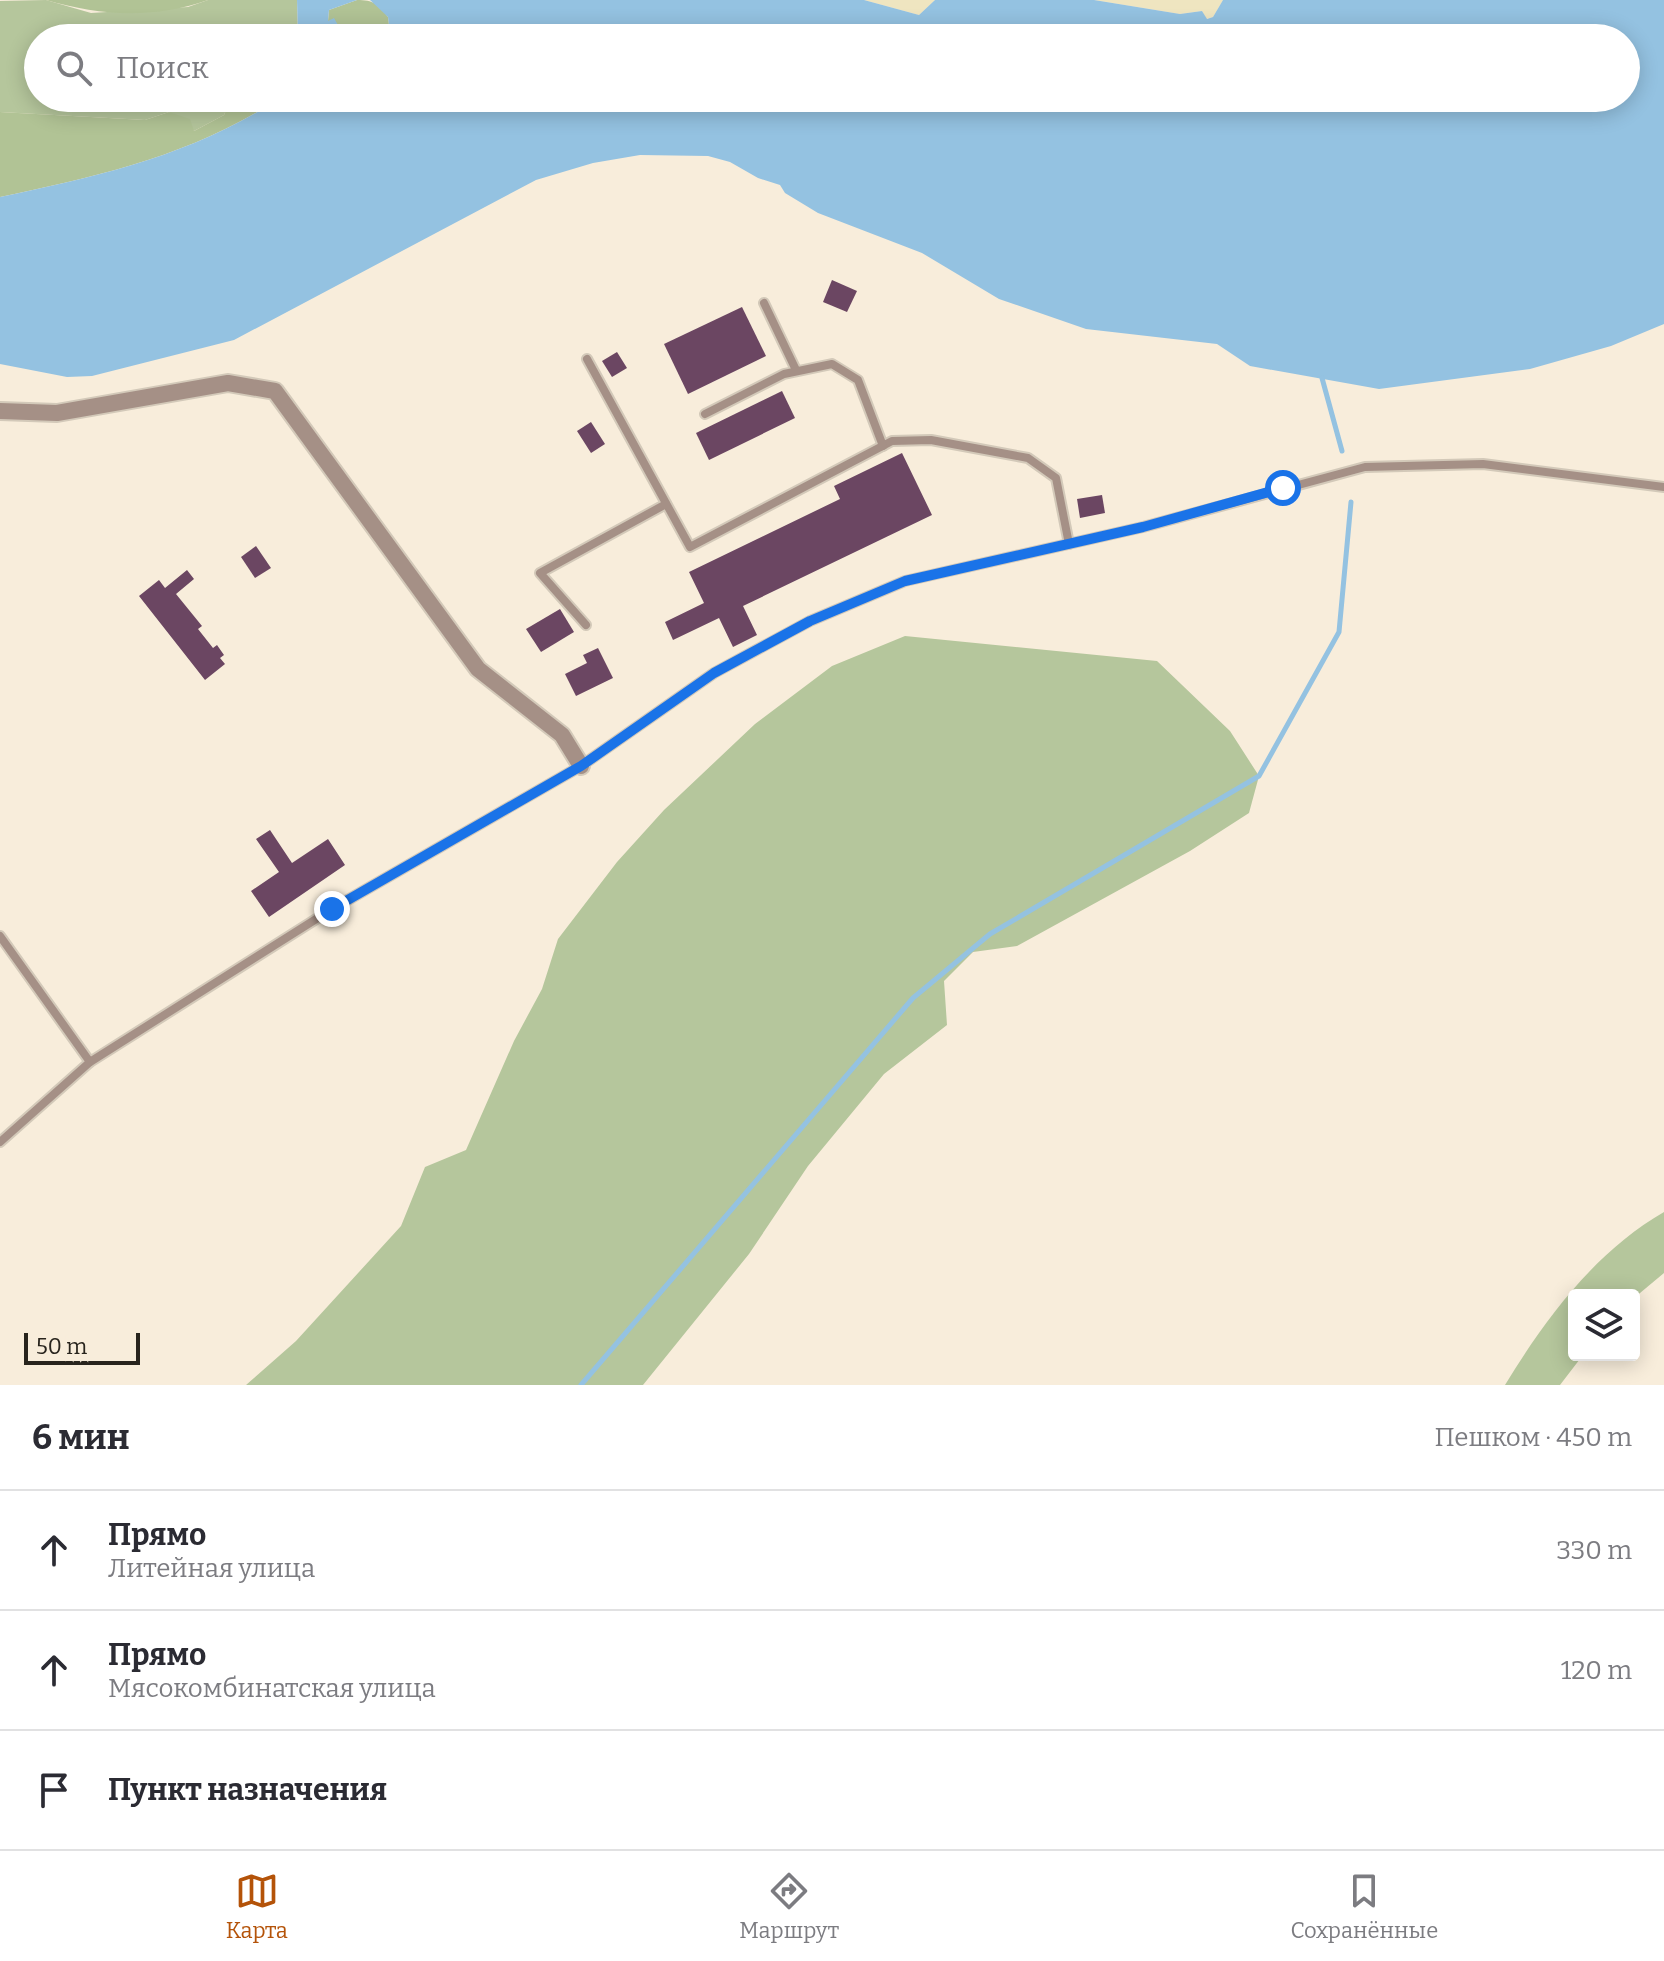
<!DOCTYPE html>
<html lang="ru">
<meta charset="utf-8">
<style>
body{margin:0;font-family:Bitter,serif;background:#f7f7f7;color:#2b2b33}
.controls{position:absolute;right:24px;bottom:24px;display:grid;overflow:hidden;border-radius:8px;box-shadow:0 4px 20px #0003}
.controls button{width:72px;height:72px;display:grid;place-items:center;padding:0;border:0;border-bottom:2px solid #e1e1e2;background:#fff;color:#2b2b33;font:40px sans-serif}
.scale{position:absolute;left:24px;bottom:20px;width:116px;box-sizing:border-box;padding-left:8px;border:4px solid #28241d;border-top:0;font-size:22px;line-height:28px;white-space:nowrap;color:#28241d;-webkit-text-stroke:6px #f8eddb;paint-order:stroke}
.stop{position:absolute;width:24px;height:24px;margin:-18px;border:6px solid #1a73e8;border-radius:50%;background:#fff}
.stop.end{background:#1a73e8;border-color:#fff;box-shadow:0 2px 8px #0008}
.list{margin:0;padding:0;list-style:none}
h2{display:flex;justify-content:space-between;align-items:center;height:104px;margin:0;padding:0 32px;font-size:34px}
h2 small{font-size:26px;font-weight:400;color:#7c7c81}
.list li{display:grid;grid-template-columns:52px 1fr auto;gap:24px;align-items:center;box-sizing:border-box;height:120px;padding:0 32px;border-top:2px solid #e1e1e2}
.list b{display:block;font-size:30px;white-space:nowrap}
.list p{margin:0;font-size:26px;white-space:nowrap;color:#7c7c81}
.list em{font-size:26px;font-style:normal;color:#7c7c81}
.icon{flex:none;width:44px;height:44px;fill:none;stroke:currentColor;stroke-width:2;stroke-linecap:round;stroke-linejoin:round}
.map{position:relative;flex:none;width:1664px;height:1385px;overflow:hidden}
.search{position:absolute;background:#fff;box-shadow:0 4px 20px #0003;left:24px;right:24px;top:24px;height:88px;display:flex;align-items:center;gap:20px;box-sizing:border-box;padding:0 28px;border-radius:44px;color:#7c7c81;font-size:30px}
.sheet{height:464px;background:#fff}
nav{display:flex;justify-content:space-around;align-items:center;box-sizing:border-box;height:112px;border-top:2px solid #e1e1e2;background:#fff;font-size:22px;color:#7c7c81}
nav a{display:grid;justify-items:center;gap:4px}
nav .on{color:#b45309}
.map>svg:first-child{display:block}
.green{fill:#b5c69c}
.forest{fill:#b1c395}
.sand{fill:#efe5c0}
.water{fill:#94c2e1}
.lines{fill:none;stroke-linecap:round;stroke-linejoin:round}
.stream{stroke:#94c2e1;stroke-width:5}
.building{fill:#6b4662}
.service-casing{stroke:#d3c9b9;stroke-width:12}
.minor-casing{stroke:#d3c9b9;stroke-width:20}
.service{stroke:#a59086;stroke-width:8}
.minor{stroke:#a59086;stroke-width:16}
.route{stroke:#1a73e8;stroke-width:10}
</style>
<div class="map">
<svg width="1664" height="1385" viewBox="0 0 1664 1385">
<rect width="100%" height="100%" fill="#f8eddb"/>
<g class="green">
<polygon points="46,0 91,13 188,7 208,0 297,0 298,38 38,38 38,98 231,98 224,115 194,131 169,112 145,120 0,112 0,1"/>
<polygon points="905,636 1157,661 1230,731 1259,776 1249,813 1190,851 1017,946 973,952 944,981 947,1025 884,1074 808,1166 749,1254 643,1385 246,1385 296,1341 401,1226 425,1167 466,1150 514,1041 542,989 558,939 617,862 664,810 755,724 832,666"/>
<path d="M1664 1212V1273L1634 1298 1574 1295V1355H1583L1560 1385H1505C1545 1319 1596 1251 1664 1212Z"/>
</g>
<g class="forest">
<path d="M46 0H208C153 19 101 16 46 0Z"/>
<path d="M357 0C373 0 379 4 388 17L389 25 379 38H334L339 27 328 21 329 10Z"/>
<path d="M231 98H280C193 155 100 176 0 197V112L145 120 169 112 190 119 194 131 224 115Z"/>
</g>
<g class="sand">
<polygon points="864,0 935,0 919,15"/>
<polygon points="1094,0 1223,0 1213,17 1206,19 1202,11 1180,14"/>
</g>
<g class="water">
<polygon points="297,0 357,0 329,10 328,21 334,18 339,27 334,38 298,38"/>
<path d="M370 0H864L919 15 935 0H1094L1180 14 1202 11 1207 19 1213 17 1223 0H1664V324L1611 346 1530 369 1379 389 1250 366 1217 344 1086 329 999 299 922 253 818 213 785 193 780 185 758 178 730 162 708 156 640 155 593 163 536 180 234 340 92 376 67 377 0 364V197C100 176 193 155 280 98H1626V38H379L389 25 388 17Z"/>
</g>
<g class="lines">
<g class="stream">
<polyline points="1322,378 1342,451"/>
<polyline points="581,1385 913,998 990,934 1259,776 1339,632 1351,502"/>
</g>
</g>
<g class="building">
<polygon points="832,280 857,291 847,312 823,302"/>
<polygon points="742,307 766,356 688,394 664,344"/>
<polygon points="617,352 627,368 612,377 602,361"/>
<polygon points="782,391 795,418 709,460 696,433"/>
<polygon points="591,422 605,444 591,453 577,431"/>
<polygon points="902,453 932,515 743,606 757,635 733,647 719,618 673,640 665,622 704,603 689,572 840,499 834,486"/>
<polygon points="1102,495 1105,513 1080,518 1077,499"/>
<polygon points="256,546 271,568 255,578 241,557"/>
<polygon points="187,570 194,579 176,594 202,626 198,629 213,648 217,645 224,655 220,658 225,664 205,680 139,596 159,580 165,588"/>
<polygon points="560,609 574,632 541,652 526,629"/>
<polygon points="598,648 613,678 576,696 565,674 587,663 583,655"/>
<polygon points="270,830 292,863 328,839 345,865 269,917 251,891 279,872 256,839"/>
</g>
<g class="lines">
<defs>
<g id="service">
<polyline points="764,303 796,370"/>
<polyline points="587,359 690,547 892,441 931,440 1028,458 1056,478 1069,544"/>
<polyline points="705,414 784,374 832,364 858,380 883,446"/>
<polyline points="586,625 540,573 666,504"/>
<polyline points="0,936 90,1062"/>
<polyline points="0,1142 90,1062 332,909 581,766 714,673 810,621 905,581 1143,527 1365,467 1483,464 1664,487"/>
</g>
<polyline id="minor" points="0,411 57,413 228,383 275,391 478,669 562,735 581,766"/>
</defs>
<use href="#service" class="service-casing"/>
<use href="#minor" class="minor-casing"/>
<use href="#service" class="service"/>
<use href="#minor" class="minor"/>
</g>
<g class="lines">
<polyline class="route" points="332,909 581,766 714,673 810,621 905,581 1143,527 1283,488"/>
</g>
</svg>
<div class="controls">
<button><svg class="icon" aria-label="layers" viewBox="0 0 24 24"><path d="M12 4l9 5-9 5-9-5zM3 14l9 5 9-5"/></svg></button>
</div>
<div class="scale">50 m</div>
<div class="stop" style="left:1283px;top:488px"></div>
<div class="stop end" style="left:332px;top:909px"></div>
<div class="search"><svg class="icon" aria-label="search" viewBox="0 0 24 24"><circle cx="10" cy="10" r="6"/><path d="M15 15l6 6"/></svg>Поиск</div>
</div>
<section class="sheet">
<h2>6 мин<small>Пешком · 450 m</small></h2>
<ul class="list">
<li><svg class="icon" aria-label="ahead" viewBox="0 0 24 24"><path d="M12 20V5M6 11l6-6 6 6"/></svg><div><b>Прямо</b><p>Литейная улица</p></div><em>330 m</em></li>
<li><svg class="icon" aria-label="ahead" viewBox="0 0 24 24"><path d="M12 20V5M6 11l6-6 6 6"/></svg><div><b>Прямо</b><p>Мясокомбинатская улица</p></div><em>120 m</em></li>
<li><svg class="icon" aria-label="arrive" viewBox="0 0 24 24"><path d="M6 21V4h12l-3 4 3 4H6"/></svg><div><b>Пункт назначения</b></div></li>
</ul>
</section>
<nav>
<a class="on"><svg class="icon" aria-label="map" viewBox="0 0 24 24"><path d="M3 6l6-2 6 2 6-2v14l-6 2-6-2-6 2zM9 4v14M15 6v14"/></svg>Карта</a>
<a><svg class="icon" aria-label="directions" viewBox="0 0 24 24"><path d="M12 3l9 9-9 9-9-9zM9 14v-3h6M13 9l2 2-2 2"/></svg>Маршрут</a>
<a><svg class="icon" aria-label="saved" viewBox="0 0 24 24"><path d="M7 4h10v16l-5-4-5 4z"/></svg>Сохранённые</a>
</nav>
